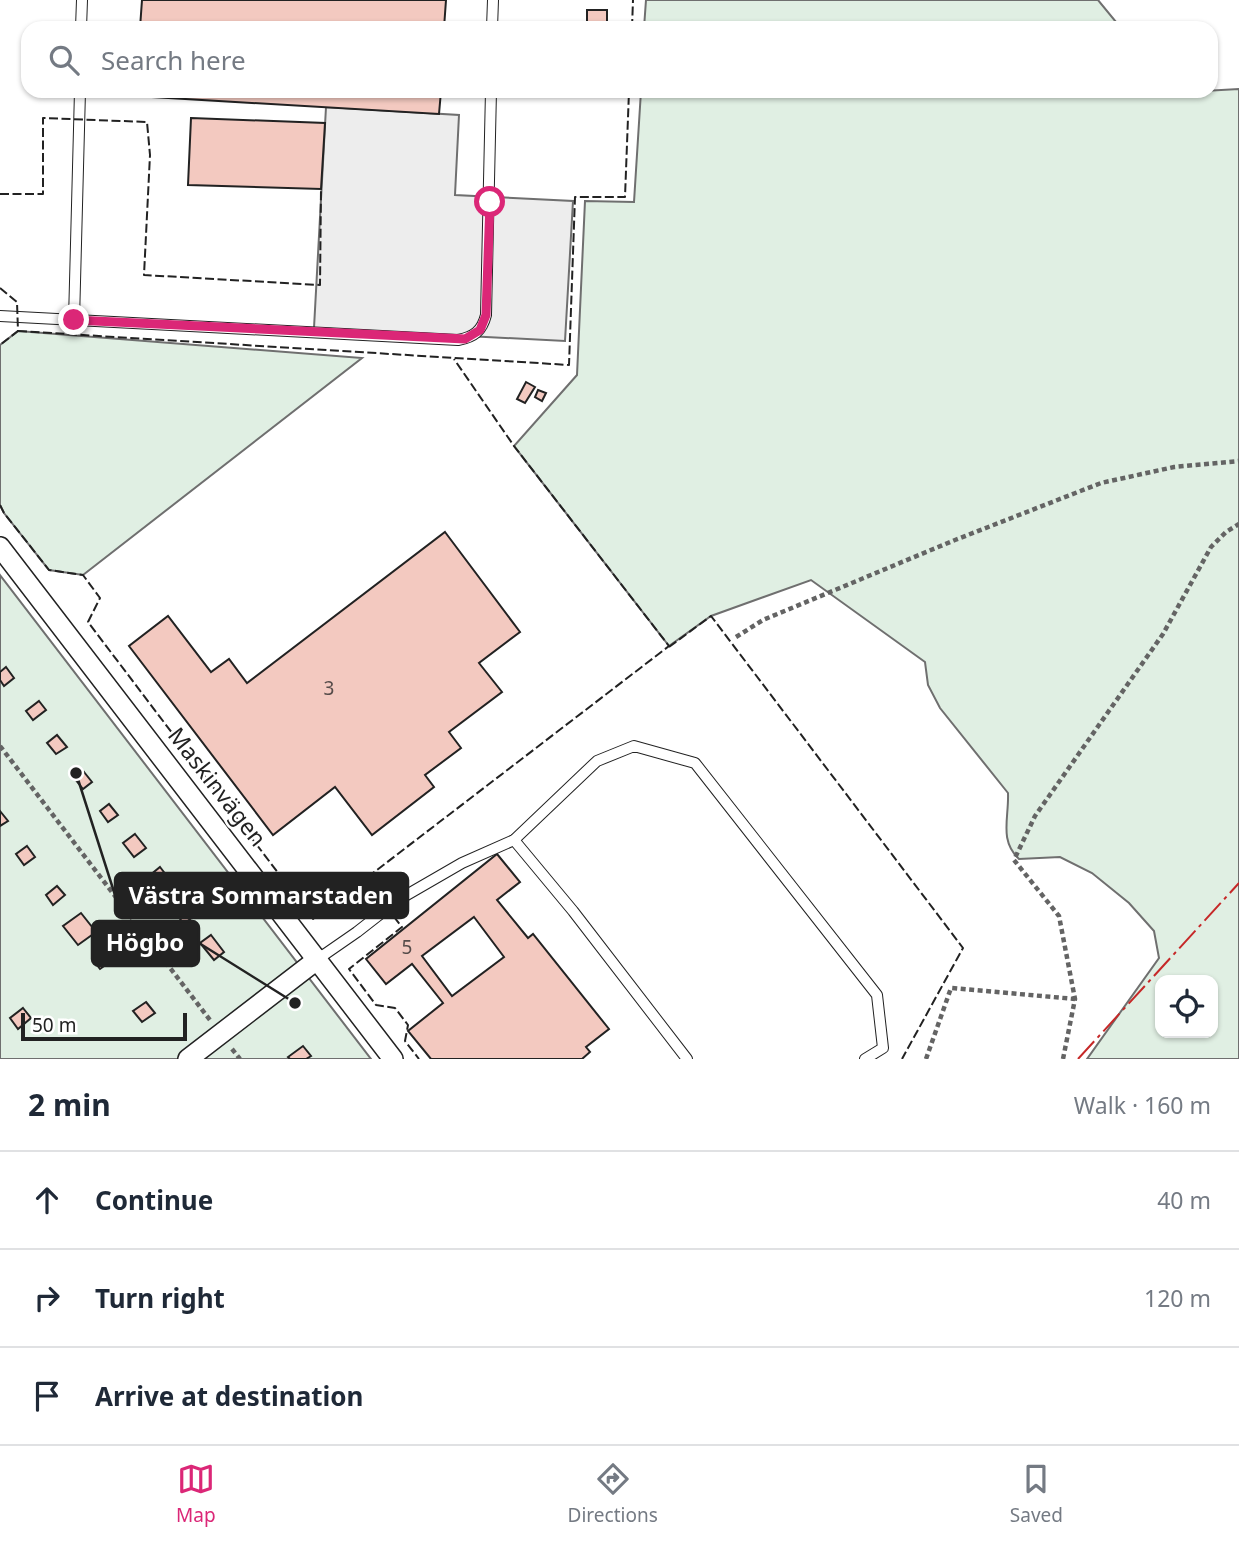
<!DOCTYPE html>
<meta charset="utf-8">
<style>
body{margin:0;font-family:"Noto Sans",sans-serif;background:#f6f6f7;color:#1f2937}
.controls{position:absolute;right:21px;bottom:21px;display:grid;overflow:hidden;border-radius:14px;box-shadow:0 2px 5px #0004}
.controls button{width:63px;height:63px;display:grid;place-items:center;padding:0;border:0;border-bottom:2px solid #e0e1e3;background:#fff;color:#1f2937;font:35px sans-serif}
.scale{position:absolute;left:21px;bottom:18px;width:166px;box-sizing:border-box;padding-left:7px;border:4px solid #222;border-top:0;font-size:19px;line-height:24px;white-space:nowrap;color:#222;-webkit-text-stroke:5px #fff;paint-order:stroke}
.stop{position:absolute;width:21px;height:21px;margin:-16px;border:5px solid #db2777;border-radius:50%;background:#fff}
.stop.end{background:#db2777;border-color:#fff;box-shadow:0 2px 7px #0008}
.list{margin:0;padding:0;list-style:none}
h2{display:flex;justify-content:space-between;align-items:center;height:91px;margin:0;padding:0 28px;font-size:30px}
h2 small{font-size:23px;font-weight:400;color:#747a83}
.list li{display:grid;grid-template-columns:46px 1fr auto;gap:21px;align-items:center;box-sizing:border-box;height:98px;padding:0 28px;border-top:2px solid #e0e1e3}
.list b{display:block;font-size:26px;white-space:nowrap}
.list em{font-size:23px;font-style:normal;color:#747a83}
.icon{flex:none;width:38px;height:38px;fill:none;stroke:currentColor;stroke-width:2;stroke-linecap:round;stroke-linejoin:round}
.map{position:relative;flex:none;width:1239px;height:1059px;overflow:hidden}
.search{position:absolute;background:#fff;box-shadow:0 2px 5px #0004;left:21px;right:21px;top:21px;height:77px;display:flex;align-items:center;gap:18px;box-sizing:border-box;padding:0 24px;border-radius:21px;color:#747a83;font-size:26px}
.sheet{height:385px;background:#fff}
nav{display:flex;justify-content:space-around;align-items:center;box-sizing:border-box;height:98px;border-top:2px solid #e0e1e3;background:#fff;font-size:19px;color:#747a83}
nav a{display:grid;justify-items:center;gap:4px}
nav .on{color:#db2777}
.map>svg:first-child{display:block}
.green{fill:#e0efe3;stroke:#6f6f6f;stroke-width:2;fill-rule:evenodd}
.parking{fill:#ededed;stroke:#6f6f6f;stroke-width:2}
.building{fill:#f3c9c0;stroke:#222;stroke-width:2;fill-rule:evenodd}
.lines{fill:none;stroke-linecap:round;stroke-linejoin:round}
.service-casing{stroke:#222;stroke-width:12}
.minor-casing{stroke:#222;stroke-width:22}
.path{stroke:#646464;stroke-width:4.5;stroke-dasharray:5 3.5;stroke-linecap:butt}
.service{stroke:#fff;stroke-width:10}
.minor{stroke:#fff;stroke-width:19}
.fence{stroke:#222;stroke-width:2;stroke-dasharray:9 3.5;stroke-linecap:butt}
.power{stroke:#c62828;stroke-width:2;stroke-dasharray:24 5 3.5 5;stroke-linecap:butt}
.route{stroke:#db2777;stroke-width:9}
.labels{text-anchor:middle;stroke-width:5;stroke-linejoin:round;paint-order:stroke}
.number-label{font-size:19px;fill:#564c4a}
.street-label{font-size:23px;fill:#222;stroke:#fff}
.leader{fill:none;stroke:#222;stroke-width:2.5}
.callout-dot{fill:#222;stroke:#fff;stroke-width:2.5}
.callout{fill:#222;stroke:#222;stroke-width:2.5}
.callout-label{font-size:24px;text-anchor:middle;font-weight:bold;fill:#fff}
</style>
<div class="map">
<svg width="1239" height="1059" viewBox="0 0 1239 1059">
<rect width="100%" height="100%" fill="#fff"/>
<g class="green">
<polygon points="646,0 1098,0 1121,28 644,28"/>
<path d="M1239 89V1059H1087L1159 958 1154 931 1129 903 1092 873 1060 857 1019 859C999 840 1009 819 1008 793L940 708 928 685 925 662 811 580 711 616 669 646 514 446 577 375 585 201 634 202 641 91H1166L1168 93ZM1160 980H1213V1033H1160Z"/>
<polygon points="18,331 362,358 83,575 49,570 4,513 0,505 0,345"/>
<polygon points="0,575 371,1059 0,1059"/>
</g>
<polygon class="parking" points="326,107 459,115 455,195 573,201 565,341 314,328"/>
<g class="building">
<polygon points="142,0 446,0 444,28 140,28"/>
<rect x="587" y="10" width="20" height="18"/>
<polygon points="137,91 441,91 439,114 136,96"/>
<polygon points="191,118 325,123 321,189 188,185"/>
<polygon points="526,382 535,387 525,403 517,399"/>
<polygon points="538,390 546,393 542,401 535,397"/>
<polygon points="445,532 520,632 479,663 502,692 449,732 461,748 425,775 434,787 372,835 335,787 273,835 129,646 168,616 211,672 229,659 247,683"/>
<polygon points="6,667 14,678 4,686 0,680 0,672"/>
<polygon points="39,701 46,710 33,720 26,711"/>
<polygon points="57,735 67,747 56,754 47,743"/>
<polygon points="84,772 92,782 83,789 75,779"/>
<polygon points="109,804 118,815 108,822 100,811"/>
<polygon points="0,811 8,821 0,826"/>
<polygon points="135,834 146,848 134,857 123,843"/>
<polygon points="27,846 35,857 24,865 16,854"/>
<path d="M497 854 520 882 497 900 528 938 533 934 609 1029 586 1047 590 1052 582 1059H431L408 1031 443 1003 412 964 386 984 366 959ZM474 917 504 957 452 996 422 956Z"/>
<polygon points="160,867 170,880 158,889 149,876"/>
<polygon points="57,886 65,895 53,905 46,895"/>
<polygon points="185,902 195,915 184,924 174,911"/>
<polygon points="81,913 96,932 78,945 63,926"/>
<polygon points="211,935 224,952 214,960 200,943"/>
<polygon points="106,949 114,959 100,969 93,960"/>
<polygon points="146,1002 155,1013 142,1022 133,1011"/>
<polygon points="23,1008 31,1018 18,1029 10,1018"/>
<polygon points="303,1046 311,1056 306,1059 290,1059 288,1057"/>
</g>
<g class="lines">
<defs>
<g id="service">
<polyline points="81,28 82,0"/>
<polyline points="492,28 493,0"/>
<path d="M0 316 458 340C474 337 482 331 486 315L491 91"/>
<polyline points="74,320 80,91"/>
<polyline points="514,840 573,911 687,1059"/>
<polyline points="318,959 357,932 398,900 462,863 514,840 597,761 634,746 695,763 877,995 883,1048 865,1059"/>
</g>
<g id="minor">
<polyline points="0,547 393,1059"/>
<polyline points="188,1059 318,959"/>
</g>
</defs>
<use href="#service" class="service-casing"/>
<use href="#minor" class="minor-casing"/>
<g class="path">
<polyline points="736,637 763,620 955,540 1101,483 1174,467 1239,461"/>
<polyline points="0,746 210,1020"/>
<polyline points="232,1049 240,1059"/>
<polyline points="926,1059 951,988 1075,999"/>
<polyline points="1063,1059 1075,999 1059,916 1014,860 1035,816 1163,634 1211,547 1226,532 1239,524"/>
</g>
<use href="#service" class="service"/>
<use href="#minor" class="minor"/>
<g class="fence">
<polyline points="632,28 633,0"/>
<polyline points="0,194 43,194 43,118 147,122 150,155 144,275 320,285 321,189"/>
<polyline points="0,288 17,302 18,331 0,345"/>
<polyline points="18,331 569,365 575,197 625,197 629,91"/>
<polyline points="0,505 4,513 49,570 83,575 100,598 88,622 313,919 669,646 514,446 454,359"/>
<polyline points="669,647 711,616 963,948 902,1059"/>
<polyline points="366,878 364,879 402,927 349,969 376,1005 395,1008 408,1025 405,1041 419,1059"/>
</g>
<polyline class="power" points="1078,1059 1239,883"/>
</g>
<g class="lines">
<polyline class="route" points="74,320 465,339 480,330 486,315 490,202"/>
</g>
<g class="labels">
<g class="number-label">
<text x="329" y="695">3</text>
<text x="407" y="954">5</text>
</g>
<g class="street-label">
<text transform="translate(217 787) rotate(52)" y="8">Maskinvägen</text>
</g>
</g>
<path class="leader" d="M76 773L115 895M295 1003L199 943"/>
<g class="callout-dot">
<circle cx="76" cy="773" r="7"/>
<circle cx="295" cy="1003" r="7"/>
</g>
<g class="callout">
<rect x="115" y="873" width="293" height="45" rx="7"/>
<rect x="92" y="921" width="107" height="45" rx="7"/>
</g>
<g class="callout-label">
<text x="261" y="904">Västra Sommarstaden</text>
<text x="145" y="951">Högbo</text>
</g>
</svg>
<div class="controls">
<button><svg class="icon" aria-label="locate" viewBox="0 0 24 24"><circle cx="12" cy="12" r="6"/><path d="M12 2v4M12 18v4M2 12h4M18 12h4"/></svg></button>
</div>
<div class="scale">50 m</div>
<div class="stop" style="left:490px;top:202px"></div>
<div class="stop end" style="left:74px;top:320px"></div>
<div class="search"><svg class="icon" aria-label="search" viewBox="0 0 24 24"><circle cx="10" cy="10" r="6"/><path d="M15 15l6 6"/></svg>Search here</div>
</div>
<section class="sheet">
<h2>2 min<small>Walk · 160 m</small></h2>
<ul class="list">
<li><svg class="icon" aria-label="ahead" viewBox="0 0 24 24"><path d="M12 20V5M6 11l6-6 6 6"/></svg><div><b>Continue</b></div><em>40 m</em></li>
<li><svg class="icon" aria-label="right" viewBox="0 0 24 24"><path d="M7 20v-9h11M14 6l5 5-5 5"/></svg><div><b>Turn right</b></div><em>120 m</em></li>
<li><svg class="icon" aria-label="arrive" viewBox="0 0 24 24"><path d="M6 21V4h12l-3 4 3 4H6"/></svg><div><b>Arrive at destination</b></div></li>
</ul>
</section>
<nav>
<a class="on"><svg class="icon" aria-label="map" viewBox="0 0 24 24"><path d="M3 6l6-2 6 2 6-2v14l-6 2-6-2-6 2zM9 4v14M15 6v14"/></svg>Map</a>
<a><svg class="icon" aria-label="directions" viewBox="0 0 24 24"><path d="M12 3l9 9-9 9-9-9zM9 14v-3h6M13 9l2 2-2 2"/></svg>Directions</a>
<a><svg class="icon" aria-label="saved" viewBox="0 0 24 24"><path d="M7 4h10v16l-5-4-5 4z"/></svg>Saved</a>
</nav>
